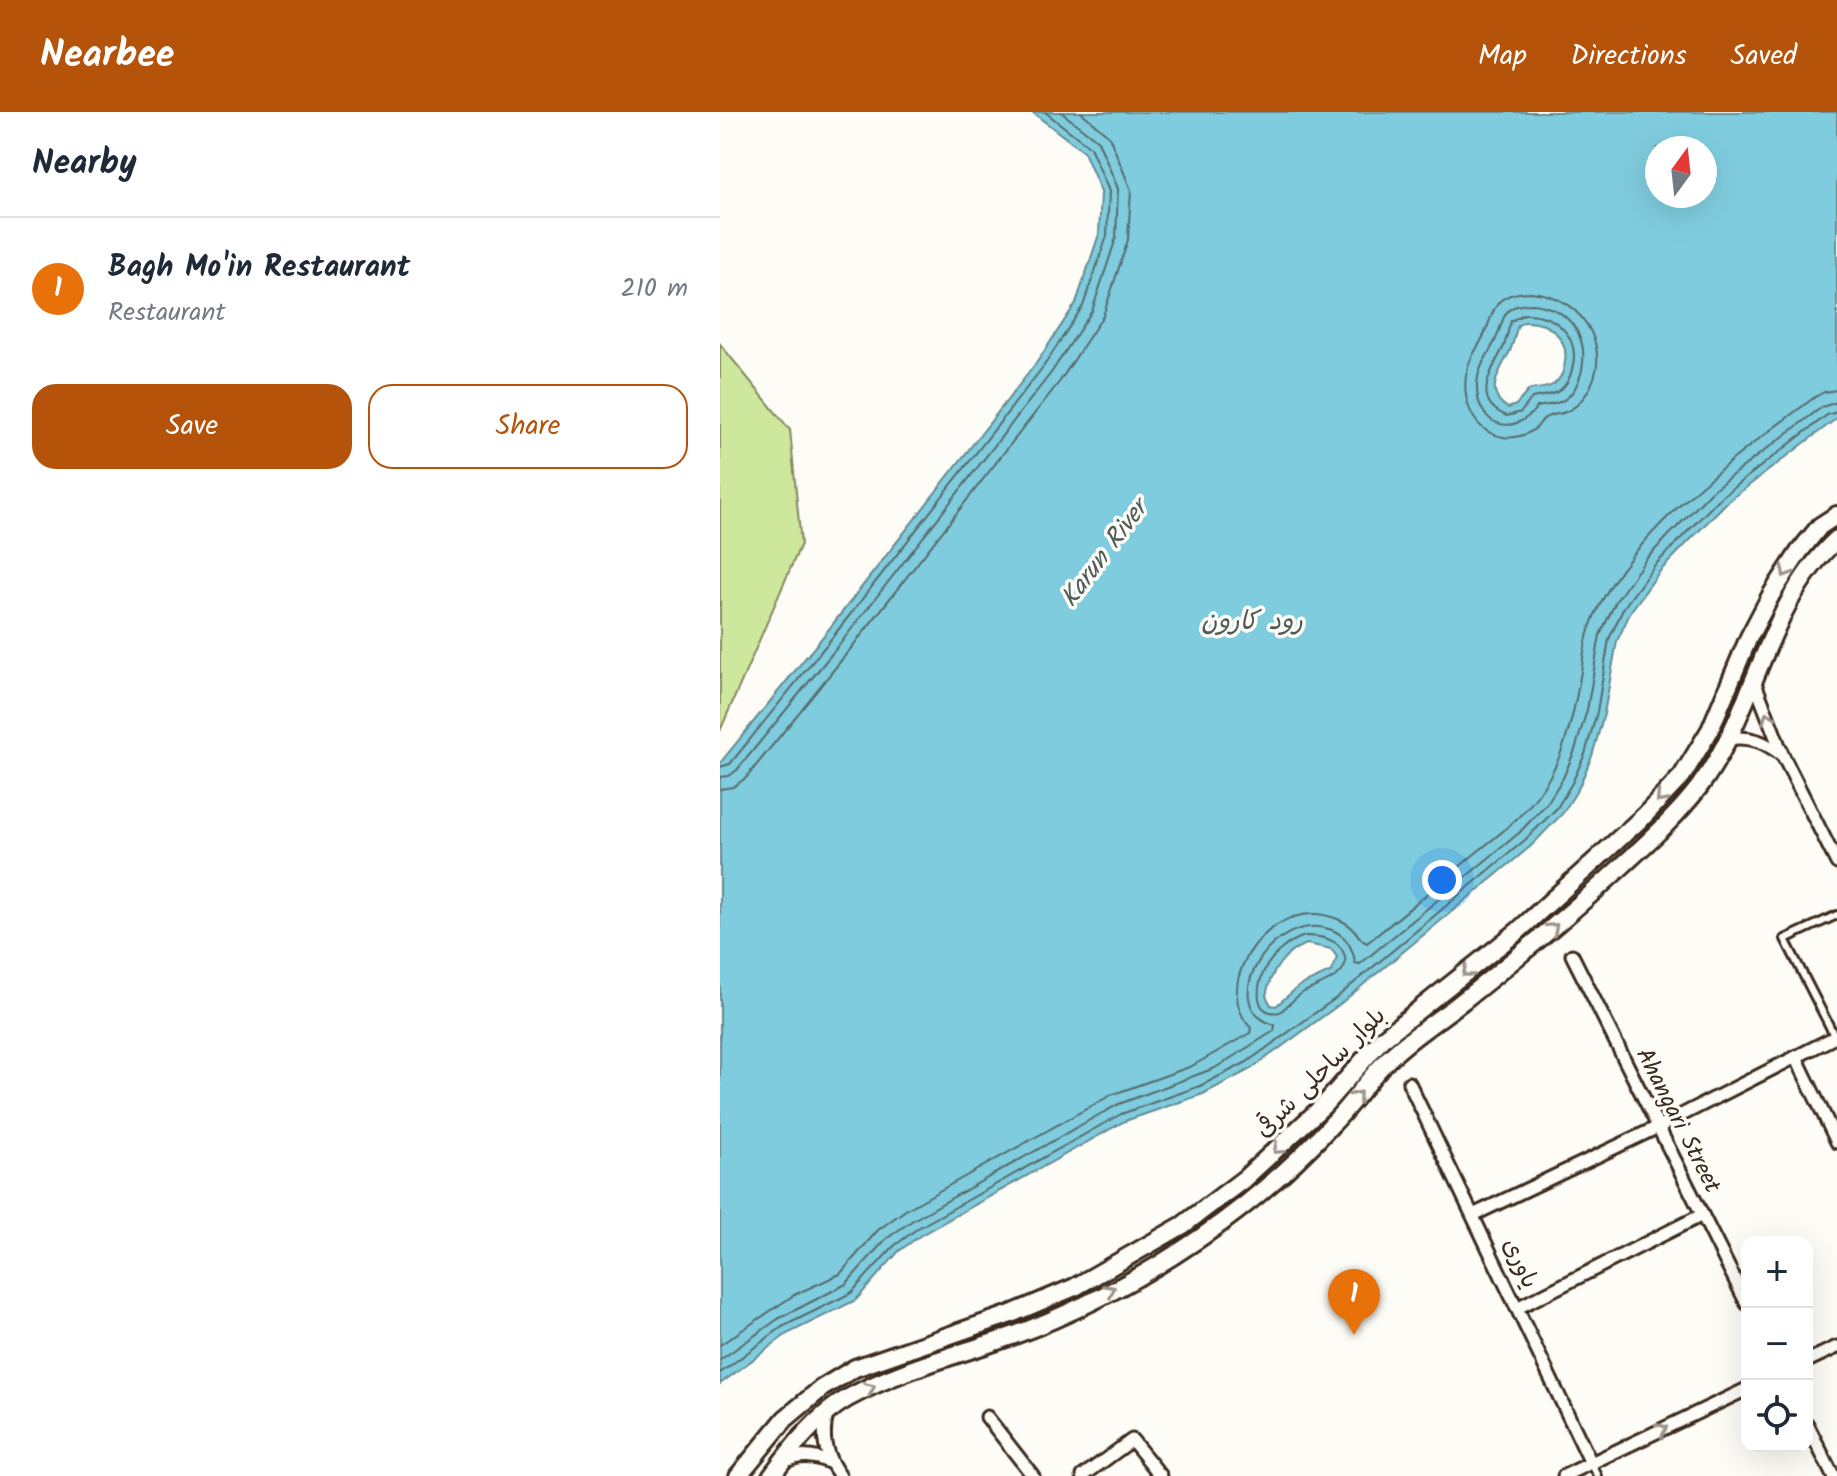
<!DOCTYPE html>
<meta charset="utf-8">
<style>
body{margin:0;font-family:Kalam,"Playpen Sans Arabic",sans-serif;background:#f6f6f7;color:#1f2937}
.controls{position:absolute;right:24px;bottom:24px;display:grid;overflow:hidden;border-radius:16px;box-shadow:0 8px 32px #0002}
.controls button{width:72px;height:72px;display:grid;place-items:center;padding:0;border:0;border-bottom:2px solid #e0e1e3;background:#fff;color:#1f2937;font:40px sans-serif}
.compass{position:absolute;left:925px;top:24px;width:72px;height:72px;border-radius:50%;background:#fff;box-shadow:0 8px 32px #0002;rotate:15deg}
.you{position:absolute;left:722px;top:768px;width:28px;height:28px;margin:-20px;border:6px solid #fff;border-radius:50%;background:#1a73e8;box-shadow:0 0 0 12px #1a73e833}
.badge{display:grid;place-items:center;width:52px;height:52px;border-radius:50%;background:#b45309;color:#fff;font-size:26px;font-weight:700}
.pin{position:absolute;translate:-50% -66px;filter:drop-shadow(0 2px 4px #0008)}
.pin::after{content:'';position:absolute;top:42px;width:28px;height:24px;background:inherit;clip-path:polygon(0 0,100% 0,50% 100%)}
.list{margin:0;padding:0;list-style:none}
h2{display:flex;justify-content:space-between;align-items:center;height:104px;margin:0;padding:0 32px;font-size:34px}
h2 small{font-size:26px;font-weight:400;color:#747a83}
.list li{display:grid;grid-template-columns:52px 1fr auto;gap:24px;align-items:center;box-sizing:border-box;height:144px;padding:0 32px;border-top:2px solid #e0e1e3}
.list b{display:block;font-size:30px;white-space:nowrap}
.list p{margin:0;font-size:26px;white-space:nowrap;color:#747a83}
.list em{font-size:26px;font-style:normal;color:#747a83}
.actions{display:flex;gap:16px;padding:24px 32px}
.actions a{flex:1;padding:18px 0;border:2px solid #b45309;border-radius:24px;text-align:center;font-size:28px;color:#b45309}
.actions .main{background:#b45309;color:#fff}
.icon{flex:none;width:44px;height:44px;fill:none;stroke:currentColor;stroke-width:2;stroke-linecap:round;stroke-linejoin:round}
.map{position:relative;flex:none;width:1117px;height:1364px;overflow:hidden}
header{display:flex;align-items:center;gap:48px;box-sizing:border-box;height:112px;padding:0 40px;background:#b45309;color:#fff}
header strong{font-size:38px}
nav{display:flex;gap:44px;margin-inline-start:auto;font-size:28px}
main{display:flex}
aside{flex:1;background:#fff}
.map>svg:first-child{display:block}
.green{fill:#cde79d;stroke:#84885e;stroke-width:2}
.water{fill:#7fccde;stroke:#648b91;stroke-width:2;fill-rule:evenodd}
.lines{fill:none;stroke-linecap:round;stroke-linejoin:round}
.shore{stroke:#566b6b;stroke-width:2}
.service-casing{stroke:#3b2a1e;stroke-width:12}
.minor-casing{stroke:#3b2a1e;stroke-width:17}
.secondary-casing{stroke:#3b2a1e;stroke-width:22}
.service{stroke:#fdfcf7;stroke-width:6}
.minor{stroke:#fdfcf7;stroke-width:11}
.secondary{stroke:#fdfcf7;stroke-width:16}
.oneway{stroke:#9c938a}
.labels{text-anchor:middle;stroke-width:7;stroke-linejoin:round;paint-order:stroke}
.street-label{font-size:24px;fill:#3b2a1e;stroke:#fdfcf7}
.water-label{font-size:26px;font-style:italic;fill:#4f5b58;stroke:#fdfcf7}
</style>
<header>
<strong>Nearbee</strong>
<nav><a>Map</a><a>Directions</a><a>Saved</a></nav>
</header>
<main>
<aside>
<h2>Nearby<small></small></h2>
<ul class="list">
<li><span class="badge" style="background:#e8710a">1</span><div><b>Bagh Mo'in Restaurant</b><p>Restaurant</p></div><em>210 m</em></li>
</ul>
<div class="actions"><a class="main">Save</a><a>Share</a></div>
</aside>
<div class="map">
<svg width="1117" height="1364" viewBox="0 0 1117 1364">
<rect width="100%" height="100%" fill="#fdfcf7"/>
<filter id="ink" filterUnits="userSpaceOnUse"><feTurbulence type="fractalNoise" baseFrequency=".0125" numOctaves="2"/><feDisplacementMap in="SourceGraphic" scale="16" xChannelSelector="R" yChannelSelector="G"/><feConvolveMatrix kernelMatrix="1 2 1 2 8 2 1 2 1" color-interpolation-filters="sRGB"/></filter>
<g filter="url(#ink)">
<polygon class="green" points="0,232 70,318 81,432 0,619"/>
<path class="water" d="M312 0H1117V306L1006 391 940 459 911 499 897 529 884 602 872 644 859 675 843 701 811 734 620 892 531 957 483 982 405 1009 201 1123 179 1139 136 1188 67 1222 0 1272V651L109 517 317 250 356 191 379 122 381 80 364 40ZM937 36H985V84H937ZM804 210C831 209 851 228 844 255 843 261 839 268 834 272 828 277 816 276 809 278L796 293 788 296C762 281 781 257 790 239 794 230 795 221 798 213ZM587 832 611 837 617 845 612 859 579 874 556 894 551 893 546 884C550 861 564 839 587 832Z"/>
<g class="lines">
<g class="shore">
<path d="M811 180C868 185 900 248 858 292 844 305 835 300 825 306 821 308 820 312 817 315 808 323 795 327 783 325 749 319 739 280 749 252 752 242 759 234 763 225 776 197 772 181 811 180Z"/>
<path d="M813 192C848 196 869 223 862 258 859 270 853 283 842 289 834 293 826 293 817 295 792 328 755 312 757 272 758 255 767 245 774 231 786 208 778 192 813 192Z"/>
<path d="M804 202C834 201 859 223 853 253 851 264 846 275 837 280 829 284 820 284 812 286L801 300 787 304C749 289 773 257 784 234 787 226 788 217 791 209Z"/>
<polyline points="0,655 10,652 115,522 323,255 363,194 387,124 389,79 370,35 325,0"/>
<polyline points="0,665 9,664 17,658 123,528 331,261 372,199 396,126 398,77 378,29 341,0"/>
<polyline points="0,677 13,675 26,666 132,535 340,269 383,204 408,128 411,78 389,24 361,0"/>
<path d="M585 824C597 824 612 825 620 835 640 862 600 872 584 880 575 885 568 894 560 900 533 905 536 873 545 857 553 842 569 829 585 824Z"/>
<path d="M0 1233 74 1183 120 1162 158 1118 187 1097 391 983 472 954 530 921 531 916C491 874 543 799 595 802 609 803 626 808 635 819 639 824 640 828 647 831 680 805 713 777 745 750 770 729 798 710 817 684 843 650 853 607 860 565 863 550 864 533 869 518 899 427 1021 340 1095 285L1104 280 1117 278"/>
<path d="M0 1248 58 1207 126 1172 166 1127 193 1108 375 1005 399 992 495 956 554 919 555 913C493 896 552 796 612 818 627 824 633 836 635 851L640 852 799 721 828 690 843 666 855 638 867 598 880 523 896 489 926 447 994 377 1102 295 1117 290"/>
<polyline points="0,1261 62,1215 131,1181 174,1134 198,1116 401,1002 480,974 527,950 616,886 805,728 837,696 852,671 865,642 877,600 889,527 904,495 934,454 1001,385 1107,303 1117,300"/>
</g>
<defs>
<g id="service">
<polyline points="1115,925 1065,827 1117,803"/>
<polyline points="871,1351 878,1364"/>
</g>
<g id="minor">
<polyline points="1033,566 1063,644 1117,751"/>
<path d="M1008 627C1030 623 1046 630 1063 644"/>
<polyline points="852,843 1027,1192"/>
<polyline points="1076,945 1117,1030"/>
<polyline points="689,971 871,1351"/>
<polyline points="753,1103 938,1015 1117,924"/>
<polyline points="797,1196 982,1103"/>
<polyline points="1087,1249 1117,1235"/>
<path d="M107 1302C101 1326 105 1344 120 1364"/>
<polyline points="267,1305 313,1364"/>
<polyline points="1087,1312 1113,1364"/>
<path d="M62 1351C79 1342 93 1343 111 1351"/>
<polyline points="363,1364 412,1328 441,1364"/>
<polyline points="844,1364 1027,1277"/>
</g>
<g id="secondary">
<polyline points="18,1364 65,1307 102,1276 135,1256 291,1202 355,1175 463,1113 524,1067 604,993 662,927 798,819 925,703 962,664 990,618 1029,525 1051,483 1079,440 1100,414 1117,403"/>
<path d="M51 1364C72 1336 96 1304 128 1286 178 1258 238 1243 292 1224 357 1200 423 1165 480 1126 528 1093 574 1054 613 1011 635 989 652 960 676 940 696 922 719 907 740 891 796 847 850 802 902 754 929 729 957 704 979 675 1036 599 1045 493 1117 427"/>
</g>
</defs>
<use href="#service" class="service-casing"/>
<use href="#minor" class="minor-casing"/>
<use href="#secondary" class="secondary-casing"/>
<use href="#service" class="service"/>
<use href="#minor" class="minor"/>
<use href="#secondary" class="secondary"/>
</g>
<defs><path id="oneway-chevron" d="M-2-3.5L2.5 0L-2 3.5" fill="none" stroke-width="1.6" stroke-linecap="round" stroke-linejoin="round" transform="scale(2)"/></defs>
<g class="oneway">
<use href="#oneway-chevron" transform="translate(1066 460) rotate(122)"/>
<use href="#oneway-chevron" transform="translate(1048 605) rotate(-111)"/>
<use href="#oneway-chevron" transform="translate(941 686) rotate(133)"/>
<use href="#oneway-chevron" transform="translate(833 816) rotate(-41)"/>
<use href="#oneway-chevron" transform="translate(747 860) rotate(141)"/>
<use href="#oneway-chevron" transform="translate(637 984) rotate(-50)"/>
<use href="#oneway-chevron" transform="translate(558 1037) rotate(138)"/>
<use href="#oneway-chevron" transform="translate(390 1178) rotate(-28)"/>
<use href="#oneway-chevron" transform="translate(150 1276) rotate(-24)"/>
<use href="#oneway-chevron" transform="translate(942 1317) rotate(-25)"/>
</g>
</g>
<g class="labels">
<g class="street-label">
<text transform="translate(600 960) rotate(-45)" y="8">بلوار ساحلی شرقی</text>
<text transform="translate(959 1008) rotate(63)" y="8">Ahangari Street</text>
<text transform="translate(801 1151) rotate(65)" y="8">یاوری</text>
</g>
<g class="water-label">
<text transform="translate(383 441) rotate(-53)" y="9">Karun River</text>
<text x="532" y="517">رود کارون</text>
</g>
</g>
</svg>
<div class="controls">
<button>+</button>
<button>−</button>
<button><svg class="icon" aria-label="locate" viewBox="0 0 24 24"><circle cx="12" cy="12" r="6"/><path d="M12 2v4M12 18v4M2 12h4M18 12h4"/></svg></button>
</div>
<svg class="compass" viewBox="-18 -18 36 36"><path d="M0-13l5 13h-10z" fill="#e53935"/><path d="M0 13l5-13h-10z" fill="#747a83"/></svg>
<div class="you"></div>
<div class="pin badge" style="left:634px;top:1223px;background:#e8710a">1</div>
</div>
</main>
